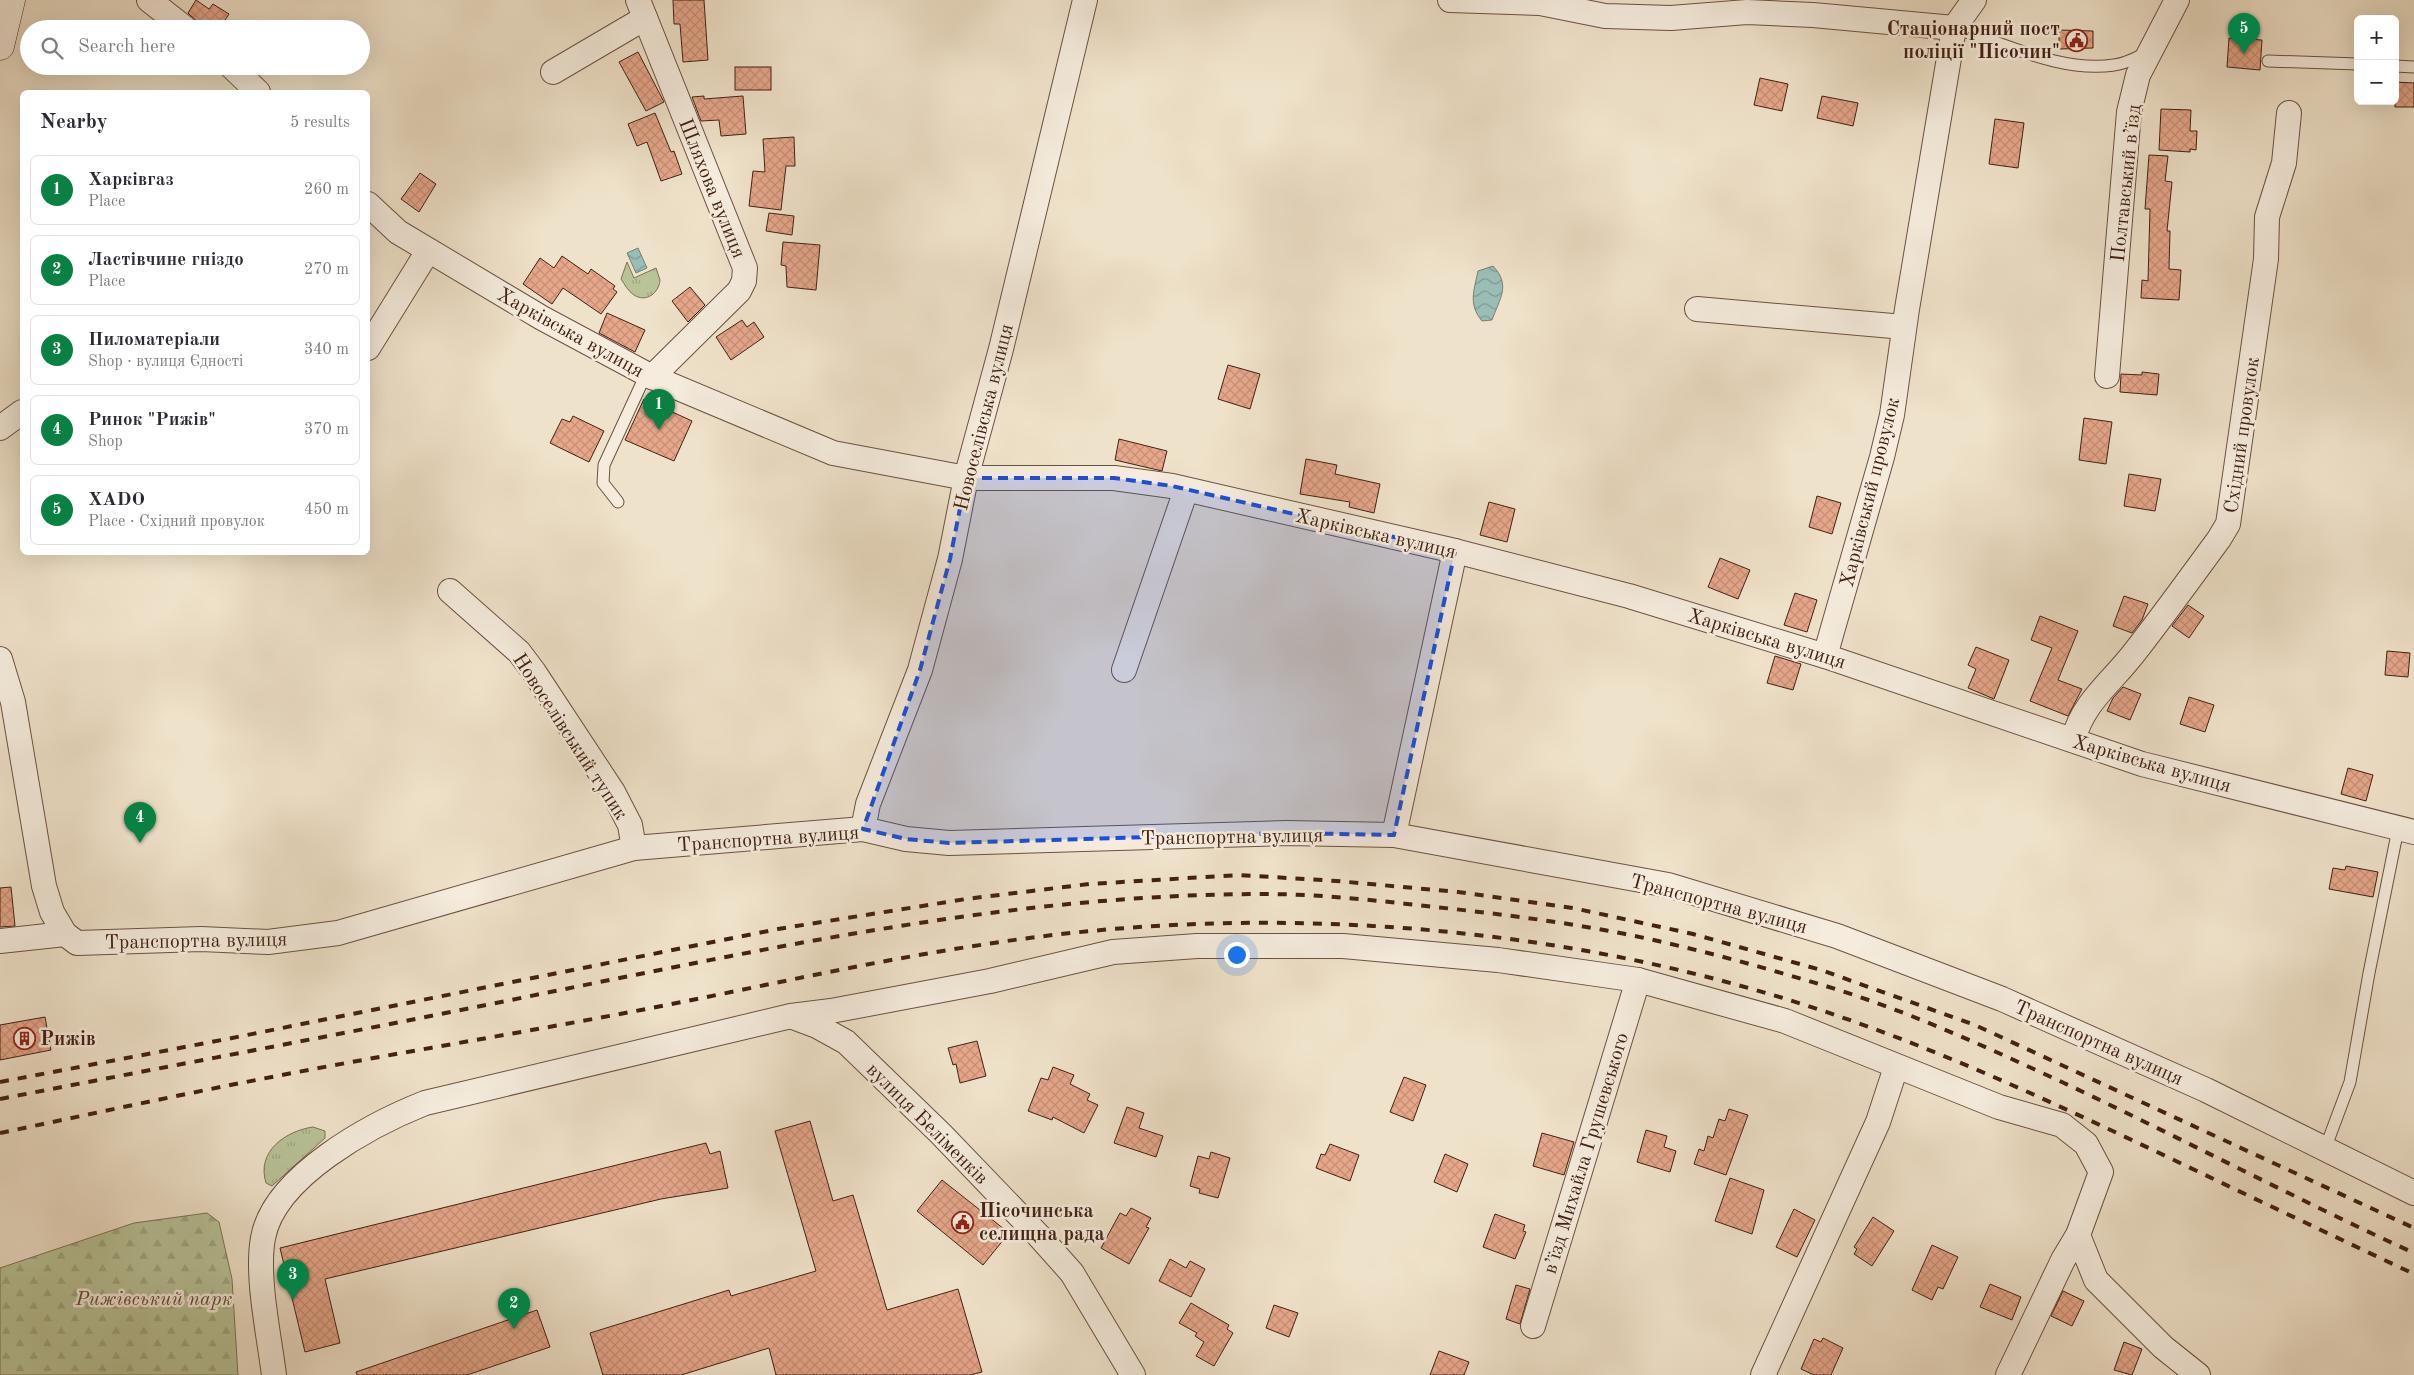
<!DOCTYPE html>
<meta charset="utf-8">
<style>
body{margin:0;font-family:"Old Standard TT",serif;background:#f2f2f3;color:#2b2b33}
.controls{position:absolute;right:15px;top:15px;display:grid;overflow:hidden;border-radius:8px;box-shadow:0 5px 20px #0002}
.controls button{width:45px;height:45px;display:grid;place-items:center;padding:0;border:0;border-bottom:1px solid #e1e1e2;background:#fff;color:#2b2b33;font:25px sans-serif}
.you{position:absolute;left:1236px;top:954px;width:18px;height:18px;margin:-12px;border:4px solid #fff;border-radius:50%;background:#1a73e8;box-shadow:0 0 0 8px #1a73e833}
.badge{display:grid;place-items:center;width:32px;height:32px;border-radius:50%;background:#0b8043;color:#fff;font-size:16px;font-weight:700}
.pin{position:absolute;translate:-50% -41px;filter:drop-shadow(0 1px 2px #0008)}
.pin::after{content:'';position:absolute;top:26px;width:18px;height:15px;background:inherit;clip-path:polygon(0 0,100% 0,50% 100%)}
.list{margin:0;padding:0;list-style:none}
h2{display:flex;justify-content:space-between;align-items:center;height:65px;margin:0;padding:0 20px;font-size:21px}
h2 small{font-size:16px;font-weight:400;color:#7c7c81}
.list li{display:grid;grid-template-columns:32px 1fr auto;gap:15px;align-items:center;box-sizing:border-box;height:70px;margin:0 10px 10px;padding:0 10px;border:1px solid #e1e1e2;border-radius:8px}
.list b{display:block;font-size:19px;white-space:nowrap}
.list p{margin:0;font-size:16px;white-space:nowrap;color:#7c7c81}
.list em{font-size:16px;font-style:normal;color:#7c7c81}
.icon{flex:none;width:28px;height:28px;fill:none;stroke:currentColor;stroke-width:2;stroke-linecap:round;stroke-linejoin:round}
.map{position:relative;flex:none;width:2414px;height:1375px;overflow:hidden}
.search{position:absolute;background:#fff;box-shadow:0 5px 20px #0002;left:20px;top:20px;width:350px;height:55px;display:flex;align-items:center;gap:12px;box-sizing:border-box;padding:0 18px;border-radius:28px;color:#7c7c81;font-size:19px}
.panel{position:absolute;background:#fff;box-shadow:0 5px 20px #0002;left:20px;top:90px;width:350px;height:465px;border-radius:8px}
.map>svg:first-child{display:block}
.grass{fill:url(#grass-tufts);stroke:#7d7255}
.forest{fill:url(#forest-firs);stroke:#7d7255}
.water{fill:url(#water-waves);stroke:#777f74}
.building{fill:url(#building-cross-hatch);stroke:#422112}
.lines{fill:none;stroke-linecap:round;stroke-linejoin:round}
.lane-casing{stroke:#6d5140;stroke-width:13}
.street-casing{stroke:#6d5140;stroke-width:26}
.secondary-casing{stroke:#422112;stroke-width:29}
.lane{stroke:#f5ecdd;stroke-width:11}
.street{stroke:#f5ecdd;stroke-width:24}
.secondary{stroke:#f5ecdd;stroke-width:28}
.rail{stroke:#422112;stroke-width:4;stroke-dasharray:9 9;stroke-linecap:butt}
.marked{fill:#1d4ed8;fill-opacity:0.2;stroke:#1d4ed8;stroke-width:4;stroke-dasharray:10 6;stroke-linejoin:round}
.labels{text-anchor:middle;stroke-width:5;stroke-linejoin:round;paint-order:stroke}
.poi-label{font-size:20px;font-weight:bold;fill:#422112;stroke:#f5ecdd;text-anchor:start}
.street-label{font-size:20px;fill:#422112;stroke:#f5ecdd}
.park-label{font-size:20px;font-style:italic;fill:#604a34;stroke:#f5ecdd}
</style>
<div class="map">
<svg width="2414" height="1375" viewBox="0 0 2414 1375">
<defs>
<pattern id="grass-tufts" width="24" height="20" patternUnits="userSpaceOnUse" patternTransform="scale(1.25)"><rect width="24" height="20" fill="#b8c398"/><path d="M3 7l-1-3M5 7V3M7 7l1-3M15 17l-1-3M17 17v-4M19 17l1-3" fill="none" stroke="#9fa782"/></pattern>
<pattern id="forest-firs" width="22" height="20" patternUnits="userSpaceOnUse" patternTransform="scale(1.25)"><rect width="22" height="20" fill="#b8c398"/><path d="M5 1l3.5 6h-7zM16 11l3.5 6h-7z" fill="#9fa782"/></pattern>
<pattern id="water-waves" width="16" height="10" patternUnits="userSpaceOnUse" patternTransform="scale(1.25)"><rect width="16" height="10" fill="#9abeb6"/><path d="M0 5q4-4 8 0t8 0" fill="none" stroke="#7f9a93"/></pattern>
<pattern id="building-cross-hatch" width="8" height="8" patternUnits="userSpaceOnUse" patternTransform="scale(1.25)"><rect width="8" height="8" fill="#e6a78a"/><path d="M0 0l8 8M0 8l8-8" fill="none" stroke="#c68f76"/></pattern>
</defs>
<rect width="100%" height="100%" fill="#efe2ca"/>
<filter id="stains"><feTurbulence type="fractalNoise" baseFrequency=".004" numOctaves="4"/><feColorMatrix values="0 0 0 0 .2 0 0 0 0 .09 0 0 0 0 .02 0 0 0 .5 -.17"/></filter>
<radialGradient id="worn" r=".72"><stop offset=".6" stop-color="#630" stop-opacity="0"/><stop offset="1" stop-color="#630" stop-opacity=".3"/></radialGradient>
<g class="grass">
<path d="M627 262 634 278 656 268 660 280C659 293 646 303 634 295 628 291 625 285 621 279Z"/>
<path d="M313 1127 325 1131V1138L272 1186 266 1183C256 1151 286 1131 313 1127Z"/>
</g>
<polygon class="forest" points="207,1213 219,1222 232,1279 238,1375 0,1375 0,1268 134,1223"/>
<g class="water">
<polygon points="638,248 647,268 636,273 627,253"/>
<path d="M1493 266C1511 285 1500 298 1492 320L1482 321C1468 304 1474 291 1478 271Z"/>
</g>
<g class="building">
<polygon points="196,0 209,9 213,4 229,14 219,29 205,29 188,13"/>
<polygon points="673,0 704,0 708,60 683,62 680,24 674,24"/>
<polygon points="2059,30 2093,31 2093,48 2059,49"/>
<polygon points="2229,38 2262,40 2260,70 2227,67"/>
<polygon points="638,52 664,102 646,111 619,62"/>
<rect x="735" y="67" width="36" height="23"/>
<polygon points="1760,78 1788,84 1782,111 1754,105"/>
<polygon points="2395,82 2414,83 2414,107 2395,107"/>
<polygon points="704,96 704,99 743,96 746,134 721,136 719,120 701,121 692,97"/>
<polygon points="1822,96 1858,103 1853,126 1817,118"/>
<polygon points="2161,109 2191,110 2190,131 2197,131 2196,150 2190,149 2190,152 2159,150"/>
<polygon points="655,113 671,152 674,151 682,174 661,181 647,142 637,146 628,124"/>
<polygon points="1995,119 2024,123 2018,168 1989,164"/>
<polygon points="794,137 795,166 786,166 781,210 749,206 753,171 765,172 763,139"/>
<polygon points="2149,155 2168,156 2165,181 2172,182 2167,231 2170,231 2169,269 2181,270 2179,300 2141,298 2142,280 2148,281 2150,209 2145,209"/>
<polygon points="420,173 436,184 419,212 401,199"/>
<polygon points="769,213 794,216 792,235 766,231"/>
<polygon points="783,242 820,245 816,290 787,287 786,266 781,265"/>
<polygon points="562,256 588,274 591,269 615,286 613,289 617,292 601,314 563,288 552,304 523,284 540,258 554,268"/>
<polygon points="690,287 705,305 688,322 672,301"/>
<polygon points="607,313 645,330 635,352 599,333"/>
<polygon points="742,320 747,327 754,322 764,337 731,360 716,337"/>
<polygon points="1228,365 1260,374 1250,409 1218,399"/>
<polygon points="2142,372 2159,374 2157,395 2120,392 2121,374 2142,375"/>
<polygon points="644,399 692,421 674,461 625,440"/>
<polygon points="573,416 604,431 589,462 550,443 562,419 570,422"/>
<polygon points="2084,418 2112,422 2106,464 2079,460"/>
<polygon points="1119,439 1167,451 1162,471 1115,460"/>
<polygon points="1306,459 1337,465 1335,474 1380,484 1374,513 1349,507 1350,502 1300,494"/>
<polygon points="2129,474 2161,479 2155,511 2124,506"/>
<polygon points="1817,496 1841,503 1832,534 1809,527"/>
<polygon points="1489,502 1515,509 1507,542 1480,535"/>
<polygon points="1720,558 1750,570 1738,599 1708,587"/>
<polygon points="1795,593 1817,600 1807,632 1784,625"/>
<polygon points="2124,596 2148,604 2142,620 2132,633 2113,626"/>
<polygon points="2188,605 2204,616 2189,638 2172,626"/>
<polygon points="2040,616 2078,631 2058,680 2082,689 2068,716 2030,701 2052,648 2031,640"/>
<polygon points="1976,647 2009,660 1994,699 1968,688 1976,669 1968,665"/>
<polygon points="2387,651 2410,653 2408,677 2385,675"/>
<polygon points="1775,656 1801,664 1793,690 1767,683"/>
<polygon points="2123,687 2141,694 2130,720 2107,711 2113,698"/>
<polygon points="2189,697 2214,705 2205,732 2180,724"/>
<polygon points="2348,768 2373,775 2366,801 2341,794"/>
<polygon points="2346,866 2378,872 2373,897 2329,889 2333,868 2345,870"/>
<polygon points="11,887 15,926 0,927 0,888"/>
<polygon points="45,1017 51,1050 0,1060 0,1025"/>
<polygon points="977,1041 986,1076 960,1083 956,1064 953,1065 948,1048"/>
<polygon points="1053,1067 1074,1075 1070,1084 1090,1094 1087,1100 1098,1105 1084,1133 1053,1117 1052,1120 1028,1111 1041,1078 1048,1080"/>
<polygon points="1404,1077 1426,1085 1413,1121 1390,1112"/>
<polygon points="1127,1107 1144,1113 1139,1128 1163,1136 1156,1157 1114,1143"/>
<polygon points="1729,1109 1748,1115 1726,1175 1694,1164 1699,1149 1704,1151 1708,1136 1713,1138 1719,1119 1725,1121"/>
<polygon points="810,1121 833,1201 853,1195 887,1310 958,1289 982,1372 970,1375 776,1375 769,1348 681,1375 603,1375 590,1333 729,1290 731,1296 816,1271 775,1131"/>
<polygon points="1646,1130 1667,1136 1664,1147 1676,1151 1670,1172 1637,1162"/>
<polygon points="1542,1133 1574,1142 1564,1175 1533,1166"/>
<polygon points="706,1143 710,1154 720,1151 728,1188 661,1199 325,1279 340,1343 305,1352 280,1248"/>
<polygon points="1330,1144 1359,1155 1350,1181 1316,1168 1321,1154 1325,1155"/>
<polygon points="1211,1152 1230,1158 1218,1198 1199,1193 1200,1189 1190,1186 1198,1156 1209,1159"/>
<polygon points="1445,1154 1468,1164 1457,1192 1434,1182"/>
<polygon points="1730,1178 1764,1190 1752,1234 1715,1221"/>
<polygon points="942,1180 1009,1233 983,1265 917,1211"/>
<polygon points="1131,1208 1151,1218 1146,1227 1149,1228 1129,1264 1101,1248 1120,1213 1126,1216"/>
<polygon points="1794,1209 1815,1220 1797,1257 1776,1247"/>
<polygon points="1495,1214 1525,1225 1523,1231 1526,1232 1515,1259 1483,1247"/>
<polygon points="1873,1217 1894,1231 1872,1266 1854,1254 1857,1249 1854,1247"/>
<polygon points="1932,1245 1958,1257 1943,1289 1938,1287 1932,1300 1912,1290"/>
<polygon points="1170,1259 1186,1268 1190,1261 1205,1269 1191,1297 1159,1281"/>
<polygon points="1990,1284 2021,1297 2012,1320 1980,1307"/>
<polygon points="1516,1285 1530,1289 1520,1324 1506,1319"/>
<polygon points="2063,1291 2084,1301 2072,1326 2051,1316"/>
<polygon points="1191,1303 1229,1325 1227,1329 1233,1333 1214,1366 1196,1356 1204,1342 1195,1336 1197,1333 1179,1323"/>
<polygon points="1274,1305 1298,1313 1289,1337 1266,1328"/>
<polygon points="537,1310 550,1347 467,1375 357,1375 356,1372"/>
<polygon points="1823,1338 1843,1348 1831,1375 1814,1375 1801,1369 1814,1339 1821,1342"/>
<polygon points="2124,1342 2142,1349 2132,1375 2114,1370"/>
<polygon points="1439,1351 1469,1362 1464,1375 1430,1375"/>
</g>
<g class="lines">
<defs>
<g id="lane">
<path d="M1954 28C2004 43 2061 73 2114 65 2125 64 2136 58 2146 53"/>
<polyline points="2268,61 2358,64"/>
<polyline points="2395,66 2414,67"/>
<polyline points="618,502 603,483 604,465 646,374"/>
<polyline points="2325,1149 2350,1082 2369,973 2398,829"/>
</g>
<g id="street">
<polyline points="149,0 186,29"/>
<polyline points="638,0 745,268 744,281 739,291 652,377"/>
<polyline points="1450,0 1540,3 1605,16 1671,18 1747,12 1813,15 1954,28"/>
<polyline points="231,66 258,92"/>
<polyline points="553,72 645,18"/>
<polyline points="368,204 398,232 542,318 652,377 833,453 966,478 1114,478 1172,486 1455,551 1629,596 1825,656 2142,764 2414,832"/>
<polyline points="1697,309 1904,327"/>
<polyline points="368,348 428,251"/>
<polyline points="2107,376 2129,112 2138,75 2177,0"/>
<polyline points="0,428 22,412"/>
<polyline points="450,591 519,652 534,672 613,792 630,825 634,848"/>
<polyline points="1825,656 1882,457 1892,415 1907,309 1954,28 1974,0"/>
<polyline points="0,659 13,702 44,886 52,912 65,934"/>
<polyline points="1124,670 1186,490"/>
<path d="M2073 740C2084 701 2110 684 2134 653 2163 616 2191 577 2219 539L2228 524 2266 259 2267 217 2284 163 2289 113"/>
<polyline points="863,829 868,804 920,670 950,559 966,478 1001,349 1085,0"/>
<polyline points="1394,835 1455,551"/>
<polyline points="0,941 65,934 77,943 201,939 268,942 338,933 634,848 863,829 906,839 949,843 1287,833 1394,835 1668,885 1837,936 2002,999 2206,1090 2414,1193"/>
<polyline points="793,1017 817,1026 846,1042 941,1134 1039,1236 1072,1273 1133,1375"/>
<polyline points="1533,1326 1638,980"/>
<path d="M274 1375C269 1335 256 1276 263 1238 274 1176 372 1124 425 1103L791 1016 831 1011 990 981 1113 952 1197 946H1343L1498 960 1638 980 1785 1021 1999 1107 2062 1125 2086 1144 2101 1172 2078 1235 2096 1280 2163 1347 2198 1375"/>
<polyline points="1763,1375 1878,1122 1896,1067"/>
<polyline points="2008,1375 2063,1260 2078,1235"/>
</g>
<polyline id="secondary" points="0,46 11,0"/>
</defs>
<use href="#lane" class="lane-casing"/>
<use href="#street" class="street-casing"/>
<use href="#secondary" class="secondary-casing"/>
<use href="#lane" class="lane"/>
<use href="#street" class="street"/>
<use href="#secondary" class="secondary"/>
<g class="rail">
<polyline points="0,1082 227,1039 778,929 966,899 1089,884 1239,875 1337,881 1458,892 1573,908 1693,934 1821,970 1975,1025 2414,1228"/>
<path d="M0 1099C185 1063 370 1029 555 991 789 944 1024 894 1263 894 1318 894 1372 900 1426 906 1492 913 1559 921 1625 934 1690 947 1755 965 1819 984 1904 1009 1984 1046 2064 1083 2181 1138 2296 1199 2414 1253"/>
<path d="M0 1133C82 1116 164 1098 246 1082 377 1056 510 1035 641 1010 756 988 871 961 987 944 1230 906 1496 919 1734 984 1898 1028 2046 1099 2199 1172 2270 1206 2342 1240 2414 1274"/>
</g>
</g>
<path class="marked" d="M966 478H1114L1172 486 1455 551 1394 835 1287 833 949 843 906 839 863 829 920 670 950 559Z"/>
<defs>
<symbol id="civic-ring" viewBox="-11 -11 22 22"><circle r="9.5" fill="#f5ecdd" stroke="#8f2418" stroke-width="1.5"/><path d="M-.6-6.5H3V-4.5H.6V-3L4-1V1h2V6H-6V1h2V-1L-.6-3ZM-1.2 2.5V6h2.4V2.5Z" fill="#8f2418"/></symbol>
<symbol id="building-ring" viewBox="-11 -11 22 22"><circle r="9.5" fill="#f5ecdd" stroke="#8f2418" stroke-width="1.5"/><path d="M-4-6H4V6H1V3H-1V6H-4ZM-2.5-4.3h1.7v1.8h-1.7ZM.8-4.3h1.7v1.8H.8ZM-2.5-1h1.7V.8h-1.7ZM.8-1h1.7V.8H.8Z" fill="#8f2418"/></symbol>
</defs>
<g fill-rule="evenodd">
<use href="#civic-ring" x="2064" y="28" width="25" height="25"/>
<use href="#building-ring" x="12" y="1026" width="25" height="25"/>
<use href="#civic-ring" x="950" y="1210" width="25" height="25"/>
</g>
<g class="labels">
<g class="poi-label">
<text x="2060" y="35" text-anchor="end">Стаціонарний пост<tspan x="2060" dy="23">поліції "Пісочин"</tspan></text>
<text x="40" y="1045">Рижів</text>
<text x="979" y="1217">Пісочинська<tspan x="979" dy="23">селищна рада</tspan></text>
</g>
<g class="street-label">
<text transform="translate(2125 183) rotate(-84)" y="7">Полтавський в’їзд</text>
<text transform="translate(713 188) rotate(68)" y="7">Шляхова вулиця</text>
<text transform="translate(571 332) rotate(29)" y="7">Харківська вулиця</text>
<text transform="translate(983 417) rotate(-76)" y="7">Новоселівська вулиця</text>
<text transform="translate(2241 435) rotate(-82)" y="7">Східний провулок</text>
<text transform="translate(1869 492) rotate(-76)" y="7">Харківський провулок</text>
<text transform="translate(1376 533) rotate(13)" y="7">Харківська вулиця</text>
<text transform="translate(1767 638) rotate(17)" y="7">Харківська вулиця</text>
<text transform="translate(571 736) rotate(57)" y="7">Новоселівський тупик</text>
<text transform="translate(2152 763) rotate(16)" y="7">Харківська вулиця</text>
<text transform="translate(1232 836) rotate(-1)" y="7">Транспортна вулиця</text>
<text transform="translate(768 838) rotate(-4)" y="7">Транспортна вулиця</text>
<text transform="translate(1719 903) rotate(15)" y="7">Транспортна вулиця</text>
<text transform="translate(196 940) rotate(-1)" y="7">Транспортна вулиця</text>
<text transform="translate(2099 1042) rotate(24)" y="7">Транспортна вулиця</text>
<text transform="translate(928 1123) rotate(45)" y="7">вулиця Беліменків</text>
<text transform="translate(1585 1153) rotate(-73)" y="7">в’їзд Михайла Грушевського</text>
</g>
<g class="park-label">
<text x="154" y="1305">Рижівський парк</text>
</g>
</g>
<rect width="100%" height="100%" filter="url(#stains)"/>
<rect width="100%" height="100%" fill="url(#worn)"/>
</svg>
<div class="controls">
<button>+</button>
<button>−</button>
</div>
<div class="you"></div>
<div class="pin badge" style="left:659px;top:430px">1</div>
<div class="pin badge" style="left:514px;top:1329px">2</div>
<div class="pin badge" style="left:293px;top:1300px">3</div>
<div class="pin badge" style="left:140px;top:843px">4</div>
<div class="pin badge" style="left:2244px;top:54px">5</div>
<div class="search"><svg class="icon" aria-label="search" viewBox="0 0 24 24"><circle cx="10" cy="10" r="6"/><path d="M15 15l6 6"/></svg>Search here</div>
<section class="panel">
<h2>Nearby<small>5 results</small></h2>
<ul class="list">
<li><span class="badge">1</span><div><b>Харківгаз</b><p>Place</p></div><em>260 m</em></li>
<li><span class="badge">2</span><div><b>Ластівчине гніздо</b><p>Place</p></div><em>270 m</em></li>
<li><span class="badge">3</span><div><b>Пиломатеріали</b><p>Shop · вулиця Єдності</p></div><em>340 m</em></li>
<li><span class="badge">4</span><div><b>Ринок &quot;Рижів&quot;</b><p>Shop</p></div><em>370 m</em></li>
<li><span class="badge">5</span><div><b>XADO</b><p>Place · Східний провулок</p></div><em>450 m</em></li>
</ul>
</section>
</div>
